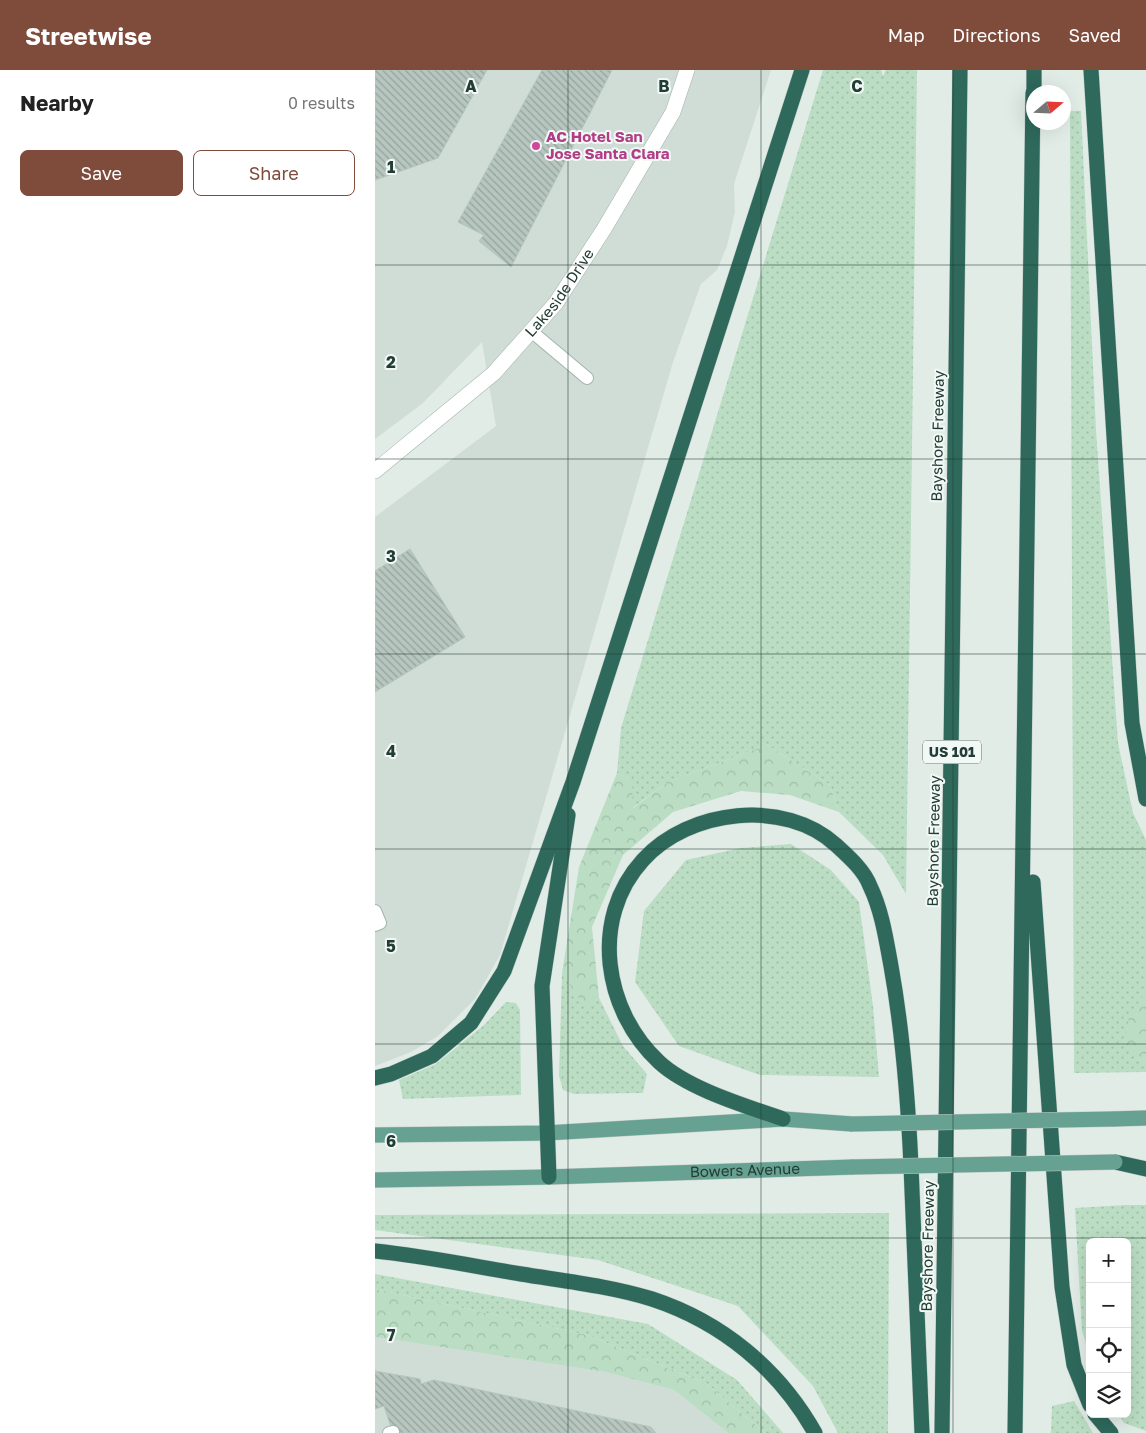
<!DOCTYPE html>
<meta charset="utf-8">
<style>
body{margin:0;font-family:"Golos Text",sans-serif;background:#f6f6f6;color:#222}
.controls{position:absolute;right:15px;bottom:15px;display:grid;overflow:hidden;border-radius:8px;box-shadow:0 5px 20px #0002}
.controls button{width:45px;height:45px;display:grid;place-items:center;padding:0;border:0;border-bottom:1px solid #e0e0e0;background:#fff;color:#222;font:25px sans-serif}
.compass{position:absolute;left:651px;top:15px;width:45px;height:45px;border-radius:50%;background:#fff;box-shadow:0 5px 20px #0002;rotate:71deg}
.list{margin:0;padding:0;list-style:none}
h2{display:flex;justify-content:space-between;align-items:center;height:65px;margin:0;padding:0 20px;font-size:21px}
h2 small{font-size:16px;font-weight:400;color:#767676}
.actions{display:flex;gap:10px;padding:15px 20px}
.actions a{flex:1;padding:11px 0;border:1px solid #7f4b3b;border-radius:8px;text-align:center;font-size:18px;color:#7f4b3b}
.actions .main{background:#7f4b3b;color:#fff}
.icon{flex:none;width:28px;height:28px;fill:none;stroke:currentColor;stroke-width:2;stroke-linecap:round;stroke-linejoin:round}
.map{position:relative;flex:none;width:771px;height:1363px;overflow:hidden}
header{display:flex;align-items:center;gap:30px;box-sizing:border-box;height:70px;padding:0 25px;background:#7f4b3b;color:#fff}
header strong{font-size:24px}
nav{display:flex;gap:28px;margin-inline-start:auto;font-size:18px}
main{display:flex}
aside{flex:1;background:#fff}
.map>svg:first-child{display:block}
.built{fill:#d0dcd6}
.grass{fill:url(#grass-dots)}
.forest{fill:url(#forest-crowns)}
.building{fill:url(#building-back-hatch);stroke:#b4c5be}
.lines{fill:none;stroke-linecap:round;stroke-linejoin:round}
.service-casing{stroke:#a4b4ae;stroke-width:14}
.tertiary-casing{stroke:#a4b4ae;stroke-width:16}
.primary-casing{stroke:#c1c9c6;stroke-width:16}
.motorway-casing{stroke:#c1c9c6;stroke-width:16}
.service{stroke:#fff;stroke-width:12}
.tertiary{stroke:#fff;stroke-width:15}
.primary{stroke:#66a191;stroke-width:15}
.motorway{stroke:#2e695c;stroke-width:15}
.primary-bridge-casing{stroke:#c1c9c6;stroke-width:16;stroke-linecap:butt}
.primary-bridge{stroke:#66a191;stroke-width:15}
.grid{fill:none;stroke:#223d35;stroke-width:1;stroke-opacity:0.55}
.hotel-dot{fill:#d1479c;stroke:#f2f8f5;stroke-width:2}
.labels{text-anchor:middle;stroke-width:4;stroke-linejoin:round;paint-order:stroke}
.shield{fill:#f2f8f5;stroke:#60756f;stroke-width:1}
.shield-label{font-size:14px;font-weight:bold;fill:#223d35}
.hotel-label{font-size:15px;font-weight:bold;fill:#b23c85;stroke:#f2f8f5;text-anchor:start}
.street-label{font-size:15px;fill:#223d35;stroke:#f2f8f5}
.grid-label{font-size:16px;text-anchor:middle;font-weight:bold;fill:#223d35;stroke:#f2f8f5;stroke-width:4;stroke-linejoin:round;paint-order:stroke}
</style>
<header>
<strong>Streetwise</strong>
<nav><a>Map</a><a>Directions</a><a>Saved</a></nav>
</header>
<main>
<aside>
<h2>Nearby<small>0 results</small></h2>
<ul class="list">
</ul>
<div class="actions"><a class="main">Save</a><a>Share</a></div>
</aside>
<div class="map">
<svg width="771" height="1363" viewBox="0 0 771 1363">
<defs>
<pattern id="grass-dots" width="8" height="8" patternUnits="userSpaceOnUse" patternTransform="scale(1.25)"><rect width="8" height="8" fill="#baddc3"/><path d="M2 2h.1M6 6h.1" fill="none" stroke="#a0bfa8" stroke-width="1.8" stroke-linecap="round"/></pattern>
<pattern id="forest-crowns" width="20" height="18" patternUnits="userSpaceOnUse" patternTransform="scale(1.25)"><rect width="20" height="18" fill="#baddc3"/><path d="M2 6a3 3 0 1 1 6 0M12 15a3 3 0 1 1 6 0" fill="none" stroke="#a0bfa8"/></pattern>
<pattern id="building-back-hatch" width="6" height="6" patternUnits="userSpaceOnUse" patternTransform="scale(1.25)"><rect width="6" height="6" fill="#b7c7c0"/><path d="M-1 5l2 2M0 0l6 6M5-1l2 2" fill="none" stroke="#94a39d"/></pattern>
</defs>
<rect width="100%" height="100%" fill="#e1ece7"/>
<g class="built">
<polygon points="0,0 396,0 359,114 360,142 352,176 342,200 326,214 298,292 125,885 100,929 63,966 36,982 0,996 0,447 121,356 107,272 48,333 0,369"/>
<polygon points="0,1267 231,1302 299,1320 353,1363 0,1363"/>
</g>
<g class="grass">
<polygon points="448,0 506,0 508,6 511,0 542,0 531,824 508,785 464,742 455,715 392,675 293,712 257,738 256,708 242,703 246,658"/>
<polygon points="695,41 706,41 721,360 743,673 758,743 771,770 771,922 762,990 771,988 771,1002 699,1003"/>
<polygon points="416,774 456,800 484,832 498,936 504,1007 385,1005 304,976 260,912 269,841 311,790 366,778"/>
<polygon points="187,903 210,936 224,928 248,976 272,1004 268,1023 199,1024 188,1020 184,1006"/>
<polygon points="131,932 141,933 145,940 146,1025 28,1029 24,1010 61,994 109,955"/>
<polygon points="751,1135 771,1135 771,1361 749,1353 743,1344 752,1344 752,1172 715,1172 715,1286 707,1261 700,1138"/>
<polygon points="514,1143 513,1363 463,1363 438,1316 363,1236 223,1190 0,1160 0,1145"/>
<polygon points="0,1204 273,1254 362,1310 408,1363 390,1363 332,1314 212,1265 0,1219"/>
<polygon points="699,1331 718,1363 676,1363 677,1336"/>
</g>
<g class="forest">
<polygon points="392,675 455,715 464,742 415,725 366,721 298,742 248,785 217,857 224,928 210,937 187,903 204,797 242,703 257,708 258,738 293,712"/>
<polygon points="771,922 771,988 763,990 750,976 754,946"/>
<polygon points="0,1219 212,1265 332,1314 390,1363 353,1363 299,1320 231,1302 0,1267"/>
</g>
<g class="building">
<polygon points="0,0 112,0 63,88 0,110"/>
<polygon points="167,0 237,0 136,197 104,171 109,165 83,152"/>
<polygon points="35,479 90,567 0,622 0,501"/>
<polygon points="0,1301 45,1309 46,1314 59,1310 276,1357 281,1363 18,1363 9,1336 0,1339"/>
</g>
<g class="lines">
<defs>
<g id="service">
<polyline points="156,261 212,308"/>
<polyline points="0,841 5,853 0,855"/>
<polyline points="14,1363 18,1362"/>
</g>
<g id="tertiary">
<path id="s1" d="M0 401 119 303 181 233 229 159 298 42 312 0"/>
</g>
<g id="primary">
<polyline points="738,1049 771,1048"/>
<polyline points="0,1065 171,1063 408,1049 477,1054"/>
<path id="s2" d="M0 1110 174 1107 478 1097"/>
</g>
<g id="motorway">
<polyline points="716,0 757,653 771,729"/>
<polyline points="659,22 659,0"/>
<polyline points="658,812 687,1217 699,1295 715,1335"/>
<polyline points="0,1008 16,1004 57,986 96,953 129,901 198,712 427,0"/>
<path d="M408 1049C371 1036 313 1019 284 992 229 941 214 849 268 790 314 739 410 728 461 775 474 787 489 800 495 816 507 841 511 869 516 896 528 963 533 1029 536 1096 539 1185 543 1274 547 1363"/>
<polyline points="740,1092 771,1099"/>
<polyline points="174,1107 167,916 193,745"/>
<path d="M0 1181C49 1186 98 1196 146 1204 189 1211 235 1216 277 1229 347 1252 404 1299 440 1363"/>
<polyline points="720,1344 736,1363"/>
<polyline points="567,1363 585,0"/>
<polyline points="640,1363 658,23"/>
</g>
</defs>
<use href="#service" class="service-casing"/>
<use href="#tertiary" class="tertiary-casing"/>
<use href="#primary" class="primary-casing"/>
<use href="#motorway" class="motorway-casing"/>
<use href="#service" class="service"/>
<use href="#tertiary" class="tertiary"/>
<use href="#primary" class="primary"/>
<use href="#motorway" class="motorway"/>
<defs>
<g id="primary-bridge">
<polyline points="477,1054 738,1049"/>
<polyline points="478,1097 740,1092"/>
</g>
</defs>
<use href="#primary-bridge" class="primary-bridge-casing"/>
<use href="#primary-bridge" class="primary-bridge"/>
</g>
<path class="grid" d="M193 0V1363M386 0V1363M578 0V1363M0 195H771M0 389H771M0 584H771M0 779H771M0 974H771M0 1168H771"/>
<circle class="hotel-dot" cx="161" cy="76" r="5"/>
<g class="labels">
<rect class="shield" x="548" y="670.5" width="58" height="23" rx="4"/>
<g class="shield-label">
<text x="577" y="687">US 101</text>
</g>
<g class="hotel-label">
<text x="171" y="72">AC Hotel San<tspan x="171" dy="17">Jose Santa Clara</tspan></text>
</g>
<g class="street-label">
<text dy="5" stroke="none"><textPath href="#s1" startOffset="258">Lakeside Drive</textPath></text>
<text transform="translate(563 366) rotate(-89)" y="5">Bayshore Freeway</text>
<text transform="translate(559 771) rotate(-89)" y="5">Bayshore Freeway</text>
<text dy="5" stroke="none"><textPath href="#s2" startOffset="370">Bowers Avenue</textPath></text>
<text transform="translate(553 1176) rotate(-89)" y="5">Bayshore Freeway</text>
</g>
</g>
<g class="grid-label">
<text x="96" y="22">A</text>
<text x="289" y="22">B</text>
<text x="482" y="22">C</text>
<text x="16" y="103">1</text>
<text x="16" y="298">2</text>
<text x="16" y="492">3</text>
<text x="16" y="687">4</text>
<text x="16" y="882">5</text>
<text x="16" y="1077">6</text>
<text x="16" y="1271">7</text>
</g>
</svg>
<div class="controls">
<button>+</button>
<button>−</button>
<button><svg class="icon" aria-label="locate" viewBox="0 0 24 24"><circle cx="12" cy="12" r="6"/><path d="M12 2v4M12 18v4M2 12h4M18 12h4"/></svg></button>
<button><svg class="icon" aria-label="layers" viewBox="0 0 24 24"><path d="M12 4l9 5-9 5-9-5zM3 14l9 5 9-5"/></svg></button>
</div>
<svg class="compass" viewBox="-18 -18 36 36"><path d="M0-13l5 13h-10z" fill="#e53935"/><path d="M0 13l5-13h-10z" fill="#767676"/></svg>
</div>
</main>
